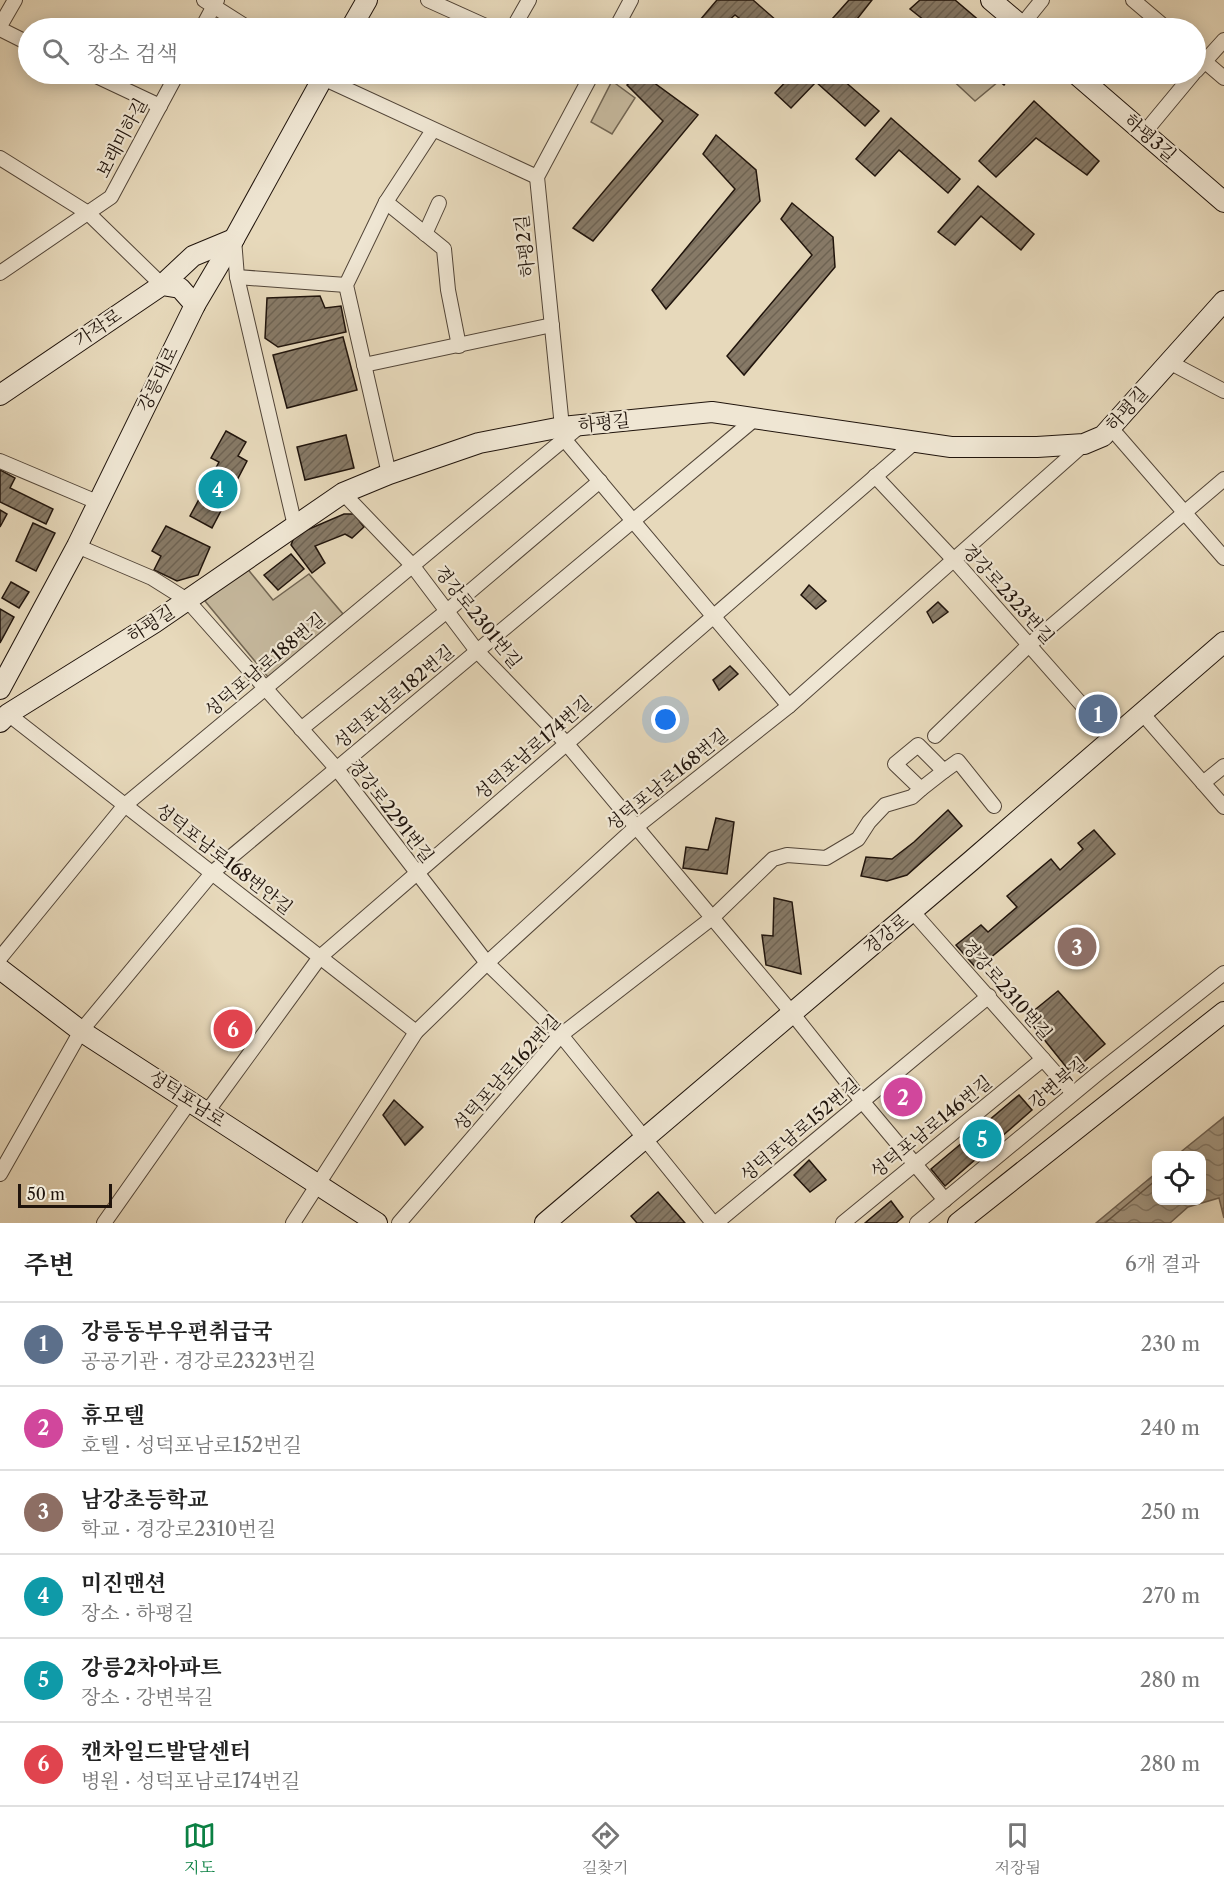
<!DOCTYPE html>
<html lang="ko">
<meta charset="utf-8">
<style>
body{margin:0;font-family:"Libre Caslon Text","Noto Serif KR",serif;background:#f6f6f6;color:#222}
.controls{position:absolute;right:18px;bottom:18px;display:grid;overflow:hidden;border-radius:12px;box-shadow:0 3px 15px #0003}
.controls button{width:54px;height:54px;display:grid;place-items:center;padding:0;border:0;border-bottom:2px solid #e0e0e0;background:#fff;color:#222;font:30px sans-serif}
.scale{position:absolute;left:18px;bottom:15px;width:94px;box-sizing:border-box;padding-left:6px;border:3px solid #20140c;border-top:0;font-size:16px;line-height:21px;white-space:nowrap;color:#20140c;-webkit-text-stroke:4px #efe6d3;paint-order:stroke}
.you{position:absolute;left:666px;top:720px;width:21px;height:21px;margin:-15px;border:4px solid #fff;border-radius:50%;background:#1a73e8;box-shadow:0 0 0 9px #1a73e833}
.badge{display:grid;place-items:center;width:39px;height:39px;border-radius:50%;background:#0b8043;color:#fff;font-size:20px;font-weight:700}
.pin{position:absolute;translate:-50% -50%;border:3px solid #fff;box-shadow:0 2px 6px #0006}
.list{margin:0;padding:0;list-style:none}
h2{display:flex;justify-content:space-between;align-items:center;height:78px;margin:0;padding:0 24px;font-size:26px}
h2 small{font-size:20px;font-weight:400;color:#767676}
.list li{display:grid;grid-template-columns:39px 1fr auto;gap:18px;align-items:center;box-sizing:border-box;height:84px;padding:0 24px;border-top:2px solid #e0e0e0}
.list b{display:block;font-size:22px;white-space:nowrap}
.list p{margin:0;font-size:20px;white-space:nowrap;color:#767676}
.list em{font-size:20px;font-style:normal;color:#767676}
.icon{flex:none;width:33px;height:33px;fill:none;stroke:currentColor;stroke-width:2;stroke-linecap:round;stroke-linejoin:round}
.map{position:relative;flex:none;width:1224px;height:1223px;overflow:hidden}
.search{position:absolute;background:#fff;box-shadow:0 3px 15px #0003;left:18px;right:18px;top:18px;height:66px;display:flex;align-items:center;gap:15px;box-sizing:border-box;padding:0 21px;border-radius:33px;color:#767676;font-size:22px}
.sheet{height:582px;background:#fff}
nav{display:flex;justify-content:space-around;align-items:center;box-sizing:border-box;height:84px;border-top:2px solid #e0e0e0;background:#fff;font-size:16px;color:#767676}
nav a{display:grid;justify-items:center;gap:3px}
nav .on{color:#0b8043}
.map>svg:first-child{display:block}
.park{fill:#c5b89d;stroke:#726654;stroke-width:1.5}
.water{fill:url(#water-waves);stroke:#6f6252;stroke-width:1.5}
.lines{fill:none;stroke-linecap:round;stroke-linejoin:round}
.shore{stroke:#625546;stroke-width:1.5}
.building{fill:url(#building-hatch);stroke:#20140c;stroke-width:1.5}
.street-casing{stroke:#524538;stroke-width:16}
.secondary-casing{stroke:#20140c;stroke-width:22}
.street{stroke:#efe6d3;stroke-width:14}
.secondary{stroke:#efe6d3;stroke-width:20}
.labels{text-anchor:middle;stroke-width:4.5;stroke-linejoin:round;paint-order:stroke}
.street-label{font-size:18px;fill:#20140c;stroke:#efe6d3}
</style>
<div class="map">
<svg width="1224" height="1223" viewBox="0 0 1224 1223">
<defs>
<pattern id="water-waves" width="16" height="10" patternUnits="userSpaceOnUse" patternTransform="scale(1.5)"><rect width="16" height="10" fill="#a39680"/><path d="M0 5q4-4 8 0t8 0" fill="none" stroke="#847967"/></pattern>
<pattern id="building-hatch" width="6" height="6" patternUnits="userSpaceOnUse" patternTransform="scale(1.5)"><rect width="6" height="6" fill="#877a67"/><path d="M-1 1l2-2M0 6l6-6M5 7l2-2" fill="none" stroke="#6e6353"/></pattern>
</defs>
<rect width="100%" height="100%" fill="#e7d9bb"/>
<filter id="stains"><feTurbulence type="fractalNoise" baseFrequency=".00333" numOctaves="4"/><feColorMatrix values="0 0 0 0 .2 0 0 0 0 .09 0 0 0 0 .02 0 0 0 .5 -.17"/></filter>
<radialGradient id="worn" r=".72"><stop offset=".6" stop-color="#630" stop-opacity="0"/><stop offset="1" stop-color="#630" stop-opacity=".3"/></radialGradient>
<g class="park">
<polygon points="946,74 989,74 999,81 975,101"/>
<polygon points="612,81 635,98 612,134 591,122"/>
<polygon points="246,567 273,600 309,574 343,614 268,677 205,601"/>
</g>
<polygon class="water" points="1224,1117 1224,1218 1219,1198 1188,1207 1170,1223 1096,1223 1156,1173 1156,1200 1202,1200 1202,1156 1177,1155"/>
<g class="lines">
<polyline class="shore" points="1105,1223 1156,1180"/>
</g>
<g class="building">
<polygon points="717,0 753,0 785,28 752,28 735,15 720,28 714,28 700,20"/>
<polygon points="849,0 872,0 850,28 824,28"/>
<polygon points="920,0 955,0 988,28 934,28 910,9"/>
<polygon points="639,74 642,74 698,115 593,241 573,228 663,121 627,85"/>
<polygon points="793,74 836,74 879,111 865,126 816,82 791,108 775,93"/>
<polygon points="990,74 1012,74 1004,85"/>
<polygon points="1034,101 1099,161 1087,175 1036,138 996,177 979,161"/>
<polygon points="891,118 960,179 948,193 899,150 875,176 856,159"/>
<polygon points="716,135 756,170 760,201 666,309 652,290 735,189 703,154"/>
<polygon points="978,186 1034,234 1021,250 981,216 955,245 938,232"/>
<polygon points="792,203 833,237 835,267 744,375 727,356 812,255 781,219"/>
<polygon points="320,296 325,308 341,306 346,332 278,347 265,338 267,298"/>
<polygon points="343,337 357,390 287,408 273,355"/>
<polygon points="226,431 246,442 238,456 247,461 212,528 190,516 219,462 211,458"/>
<polygon points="346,435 354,468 305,480 297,447"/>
<polygon points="0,470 15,478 10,488 53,509 46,524 0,502"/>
<polygon points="0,510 7,514 0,527"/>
<polygon points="344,514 354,514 364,527 352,538 345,534 315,546 325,563 312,573 291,545 295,535"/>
<polygon points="33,523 55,533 36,571 16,561"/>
<polygon points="166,526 210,547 198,575 177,581 154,570 161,556 152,551"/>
<polygon points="291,554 304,569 278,590 264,575"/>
<polygon points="11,582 29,592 19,608 2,598"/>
<polygon points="809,585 826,601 816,609 801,595"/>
<polygon points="938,602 948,612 933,623 927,612"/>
<polygon points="0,609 14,617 0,643"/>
<polygon points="730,666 738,674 719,690 713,680"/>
<polygon points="948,810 962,826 907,875 887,881 861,876 866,857 892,859 914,842"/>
<polygon points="716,818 734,822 727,874 683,868 686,847 708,850"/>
<polygon points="1094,830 1115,854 977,969 956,945 981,925 988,932 1017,907 1007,896 1051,859 1060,870 1083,849 1078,843"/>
<polygon points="774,898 792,902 801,974 766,965 762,935 773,936"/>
<polygon points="1058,991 1105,1044 1071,1073 1026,1017"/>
<polygon points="1019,1095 1032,1110 945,1186 931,1169"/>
<polygon points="394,1100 423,1127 405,1145 383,1115"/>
<polygon points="809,1160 826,1180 810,1192 794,1175"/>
<polygon points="658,1192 685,1223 637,1223 631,1216"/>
<polygon points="891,1201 903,1217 896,1223 865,1223"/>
</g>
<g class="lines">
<defs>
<g id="street">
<polyline points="204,0 248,28"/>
<polyline points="428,0 490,28"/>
<polyline points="1133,0 1166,28"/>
<polyline points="0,26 15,0"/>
<polyline points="1021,26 1042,0"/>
<polyline points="202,28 217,0"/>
<polyline points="513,28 529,0"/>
<polyline points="616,28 631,0"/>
<polyline points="0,29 28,43"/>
<polyline points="1196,54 1224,78"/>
<polyline points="1196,71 1224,40"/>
<polyline points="92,74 160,106"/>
<polyline points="314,74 537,177"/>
<polyline points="1144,133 1193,74"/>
<polyline points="0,158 88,213 162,285"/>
<polyline points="386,202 444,249 448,290 459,346"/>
<polyline points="425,234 439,203"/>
<polyline points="234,239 237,277 295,526"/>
<polyline points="0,273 111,197 177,74"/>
<polyline points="237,277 346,285"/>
<polyline points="1169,362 1224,391"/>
<polyline points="364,365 552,325"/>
<polyline points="562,427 537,177 592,74"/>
<polyline points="1111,428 1224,558"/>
<polyline points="564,439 789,706"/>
<polyline points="0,461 97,502"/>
<polyline points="389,474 346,285 386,202 433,130"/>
<polyline points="875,476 954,560 1112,739"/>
<polyline points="343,493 412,565 477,651 566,743 792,1013 862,1101 945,1200"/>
<polyline points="77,546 152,578 187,600 337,769 487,963 561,1035 713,1223"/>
<polyline points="1142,713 1224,807"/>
<polyline points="8,714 416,1032"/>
<polyline points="301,729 447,611 600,481"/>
<polyline points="935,736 1029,645 1224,479"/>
<polyline points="1203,783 1224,766"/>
<polyline points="921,789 944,771"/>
<polyline points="912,911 1073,1093"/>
<polyline points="0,958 125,805 580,426"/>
<polyline points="207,1112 320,957 915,442"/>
<polyline points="0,1174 81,1031 213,872 756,418"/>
<polyline points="104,1223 190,1101"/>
<polyline points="293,1223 416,1032 487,963 636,827 789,706 1084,444"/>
<polyline points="399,1223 561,1035 712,918 773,859 787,855 826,858 858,839 869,822 885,805 912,797 921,789 895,764 918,745 944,771 958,761 994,806"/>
<polyline points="716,1223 989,996"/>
<polyline points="843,1223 1043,1059"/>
<polyline points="917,1223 1097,1074 1224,973"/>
</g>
<g id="secondary">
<polyline points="991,0 1024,28"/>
<polyline points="351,28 367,0"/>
<polyline points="1076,74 1224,202"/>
<polyline points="162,285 193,256 234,239"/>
<polyline points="0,395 162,285 180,288 195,305"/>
<polyline points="0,689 77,546 195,305 234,239 325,74"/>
<polyline points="0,722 8,714 154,623 343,493 389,474 479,443 562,427 712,412 951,447 1037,447 1084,444 1103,436 1224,301"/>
<polyline points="0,969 81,1031 377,1223"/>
<polyline points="545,1223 971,861 1224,642"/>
<polyline points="958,1223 1224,1012"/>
</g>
</defs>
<use href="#street" class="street-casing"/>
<use href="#secondary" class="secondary-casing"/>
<use href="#street" class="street"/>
<use href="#secondary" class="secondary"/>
</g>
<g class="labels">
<g class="street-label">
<text transform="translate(122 138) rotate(-62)" y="6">보래미하길</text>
<text transform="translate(1150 138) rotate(41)" y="6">하평3길</text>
<text transform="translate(525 246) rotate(-96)" y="6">하평2길</text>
<text transform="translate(98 328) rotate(-34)" y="6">가작로</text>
<text transform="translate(158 379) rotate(-64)" y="6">강릉대로</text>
<text transform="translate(1127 409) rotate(-48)" y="6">하평길</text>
<text transform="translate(604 423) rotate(-6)" y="6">하평길</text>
<text transform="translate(1008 594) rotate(48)" y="6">경강로2323번길</text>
<text transform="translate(478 617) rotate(51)" y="6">경강로2301번길</text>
<text transform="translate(151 624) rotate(-33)" y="6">하평길</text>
<text transform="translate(265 665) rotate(-40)" y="6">성덕포남로188번길</text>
<text transform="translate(394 697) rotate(-40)" y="6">성덕포남로182번길</text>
<text transform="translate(533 748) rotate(-41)" y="6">성덕포남로174번길</text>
<text transform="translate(667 780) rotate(-39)" y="6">성덕포남로168번길</text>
<text transform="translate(391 811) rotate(52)" y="6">경강로2291번길</text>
<text transform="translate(224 859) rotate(38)" y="6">성덕포남로168번안길</text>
<text transform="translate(886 934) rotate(-40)" y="6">경강로</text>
<text transform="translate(1007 990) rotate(49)" y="6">경강로2310번길</text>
<text transform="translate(507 1073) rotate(-48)" y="6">성덕포남로162번길</text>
<text transform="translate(1058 1083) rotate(-40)" y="6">강변북길</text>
<text transform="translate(187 1099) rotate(33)" y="6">성덕포남로</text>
<text transform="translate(931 1127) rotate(-39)" y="6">성덕포남로146번길</text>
<text transform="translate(800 1130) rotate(-40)" y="6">성덕포남로152번길</text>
</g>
</g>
<rect width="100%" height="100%" filter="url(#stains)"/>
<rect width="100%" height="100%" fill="url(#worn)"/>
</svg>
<div class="controls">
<button><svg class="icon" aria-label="locate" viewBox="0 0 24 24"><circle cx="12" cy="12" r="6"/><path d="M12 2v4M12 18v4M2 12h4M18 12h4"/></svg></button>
</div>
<div class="scale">50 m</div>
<div class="you"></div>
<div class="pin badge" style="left:1098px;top:714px;background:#5c6f8a">1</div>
<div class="pin badge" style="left:903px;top:1097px;background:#d1479c">2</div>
<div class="pin badge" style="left:1077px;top:947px;background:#8d6e63">3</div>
<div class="pin badge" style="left:218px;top:489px;background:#0f9aa8">4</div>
<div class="pin badge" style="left:982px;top:1139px;background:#0f9aa8">5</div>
<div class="pin badge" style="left:233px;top:1029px;background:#e0444e">6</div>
<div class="search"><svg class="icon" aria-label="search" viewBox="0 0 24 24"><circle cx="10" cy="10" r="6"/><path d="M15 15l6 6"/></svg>장소 검색</div>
</div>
<section class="sheet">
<h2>주변<small>6개 결과</small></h2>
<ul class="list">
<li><span class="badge" style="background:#5c6f8a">1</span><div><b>강릉동부우편취급국</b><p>공공기관 · 경강로2323번길</p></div><em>230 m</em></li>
<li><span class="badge" style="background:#d1479c">2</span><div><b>휴모텔</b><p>호텔 · 성덕포남로152번길</p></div><em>240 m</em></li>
<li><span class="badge" style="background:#8d6e63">3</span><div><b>남강초등학교</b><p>학교 · 경강로2310번길</p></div><em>250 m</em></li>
<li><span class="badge" style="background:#0f9aa8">4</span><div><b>미진맨션</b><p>장소 · 하평길</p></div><em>270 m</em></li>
<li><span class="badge" style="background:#0f9aa8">5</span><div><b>강릉2차아파트</b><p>장소 · 강변북길</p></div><em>280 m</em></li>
<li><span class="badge" style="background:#e0444e">6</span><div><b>캔차일드발달센터</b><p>병원 · 성덕포남로174번길</p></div><em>280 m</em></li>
</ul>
</section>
<nav>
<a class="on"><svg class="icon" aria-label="map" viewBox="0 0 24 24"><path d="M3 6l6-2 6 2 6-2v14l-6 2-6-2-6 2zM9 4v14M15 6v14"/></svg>지도</a>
<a><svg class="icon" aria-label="directions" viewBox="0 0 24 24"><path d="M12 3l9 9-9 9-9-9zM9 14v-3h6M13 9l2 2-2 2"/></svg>길찾기</a>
<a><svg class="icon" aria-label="saved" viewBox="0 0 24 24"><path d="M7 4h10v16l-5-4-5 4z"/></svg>저장됨</a>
</nav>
